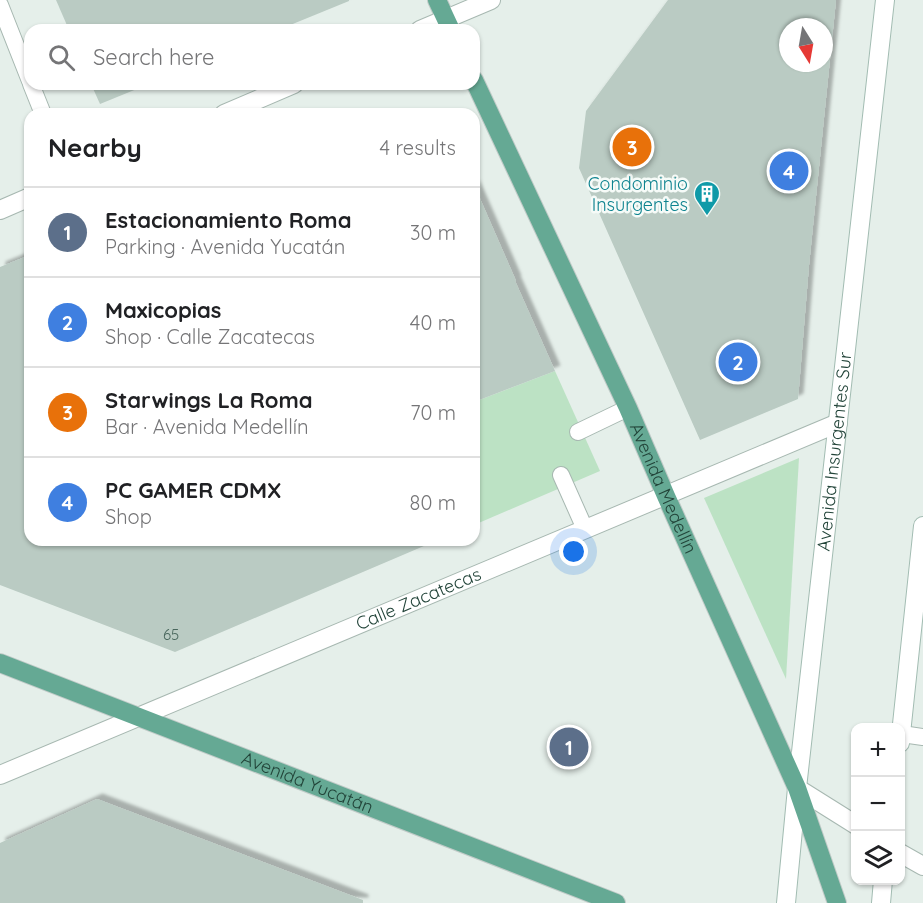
<!DOCTYPE html>
<meta charset="utf-8">
<style>
body{margin:0;font-family:Quicksand,sans-serif;background:#f6f6f6;color:#202124}
.controls{position:absolute;right:18px;bottom:18px;display:grid;overflow:hidden;border-radius:12px;box-shadow:0 2px 4px #0004}
.controls button{width:54px;height:54px;display:grid;place-items:center;padding:0;border:0;border-bottom:2px solid #e0e0e0;background:#fff;color:#202124;font:30px sans-serif}
.compass{position:absolute;left:779px;top:18px;width:54px;height:54px;border-radius:50%;background:#fff;box-shadow:0 2px 4px #0004;rotate:169deg}
.you{position:absolute;left:574px;top:552px;width:21px;height:21px;margin:-15px;border:4px solid #fff;border-radius:50%;background:#1a73e8;box-shadow:0 0 0 9px #1a73e833}
.badge{display:grid;place-items:center;width:39px;height:39px;border-radius:50%;background:#84463a;color:#fff;font-size:20px;font-weight:700}
.pin{position:absolute;translate:-50% -50%;border:3px solid #fff;box-shadow:0 2px 6px #0006}
.list{margin:0;padding:0;list-style:none}
h2{display:flex;justify-content:space-between;align-items:center;height:78px;margin:0;padding:0 24px;font-size:26px}
h2 small{font-size:20px;font-weight:400;color:#757577}
.list li{display:grid;grid-template-columns:39px 1fr auto;gap:18px;align-items:center;box-sizing:border-box;height:90px;padding:0 24px;border-top:2px solid #e0e0e0}
.list b{display:block;font-size:22px;white-space:nowrap}
.list p{margin:0;font-size:20px;white-space:nowrap;color:#757577}
.list em{font-size:20px;font-style:normal;color:#757577}
.icon{flex:none;width:33px;height:33px;fill:none;stroke:currentColor;stroke-width:2;stroke-linecap:round;stroke-linejoin:round}
.map{position:relative;flex:none;width:923px;height:903px;overflow:hidden}
.search{position:absolute;background:#fff;box-shadow:0 2px 4px #0004;left:24px;top:24px;width:456px;height:66px;display:flex;align-items:center;gap:15px;box-sizing:border-box;padding:0 21px;border-radius:18px;color:#757577;font-size:22px}
.panel{position:absolute;background:#fff;box-shadow:0 2px 4px #0004;left:24px;top:108px;width:456px;height:438px;border-radius:18px}
.map>svg:first-child{display:block}
.green{fill:#bce2c4}
.building{fill:#bacbc3;fill-rule:evenodd;filter:url(#shadow)}
.lines{fill:none;stroke-linecap:round;stroke-linejoin:round}
.service-casing{stroke:#a7b8b1;stroke-width:18}
.minor-casing{stroke:#a7b8b1;stroke-width:20}
.secondary-casing{stroke:#a2bcb2;stroke-width:20}
.primary-casing{stroke:#c1cbc8;stroke-width:20}
.service{stroke:#fff;stroke-width:16}
.minor{stroke:#fff;stroke-width:18}
.secondary{stroke:#fff;stroke-width:18}
.primary{stroke:#65a994;stroke-width:18}
.labels{text-anchor:middle;stroke-width:5;stroke-linejoin:round;paint-order:stroke}
.number-label{font-size:15px;fill:#48665c}
.culture-label{font-size:18px;fill:#0d838f;stroke:#f6fbf8;text-anchor:end}
.street-label{font-size:18px;fill:#224439;stroke:#f6fbf8}
</style>
<div class="map">
<svg width="923" height="903" viewBox="0 0 923 903">
<defs>
<filter id="shadow"><feDropShadow dx="5.5" dy="-5.5" stdDeviation="1.5" flood-color="#0004"/></filter>
</defs>
<rect width="100%" height="100%" fill="#e5efea"/>
<g class="green">
<polygon points="555,371 600,471 474,525 474,402"/>
<polygon points="799,458 786,679 704,498"/>
</g>
<g class="building">
<polygon points="56,0 349,0 349,1 278,30 69,30"/>
<path d="M668 0H836L809 265 798 399 700 440 579 168 586 111ZM788 27H824V63H788Z"/>
<polygon points="91,84 149,84 100,104"/>
<polygon points="474,185 516,281 515,281 555,371 474,402"/>
<polygon points="30,255 30,540 438,540 175,652 0,585 0,267"/>
<polygon points="97,799 363,900 363,903 0,903 0,843"/>
</g>
<g class="lines">
<defs>
<g id="service">
<polyline points="0,5 30,81"/>
<polyline points="31,84 43,114"/>
<polyline points="578,432 628,408"/>
<polyline points="561,475 585,529"/>
<polyline points="902,734 923,737"/>
</g>
<g id="minor">
<polyline points="420,30 491,0"/>
<polyline points="224,114 294,84"/>
<polyline points="0,210 30,197"/>
<path id="s1" d="M0 775 838 423"/>
<polyline points="797,788 856,825"/>
<polyline points="900,853 923,866"/>
</g>
<g id="secondary">
<polyline points="900,743 923,526"/>
<path id="s2" d="M786 903 797 788 885 0"/>
<polyline points="881,903 883,880"/>
</g>
<g id="primary">
<polyline points="437,0 451,30"/>
<path id="s3" d="M474 80 628 408 666 496 797 788 837 903"/>
<path id="s4" d="M0 663 616 903"/>
</g>
</defs>
<use href="#service" class="service-casing"/>
<use href="#minor" class="minor-casing"/>
<use href="#secondary" class="secondary-casing"/>
<use href="#primary" class="primary-casing"/>
<use href="#service" class="service"/>
<use href="#minor" class="minor"/>
<use href="#secondary" class="secondary"/>
<use href="#primary" class="primary"/>
</g>
<defs>
<symbol id="building-pin" viewBox="-11 -11 22 30"><path d="M0 17L-7.5 6A9.5 9.5 0 1 1 7.5 6Z" fill="#0f9aa8" stroke="#f6fbf8"/><path d="M-4-6H4V6H1V3H-1V6H-4ZM-2.5-4.3h1.7v1.8h-1.7ZM.8-4.3h1.7v1.8H.8ZM-2.5-1h1.7V.8h-1.7ZM.8-1h1.7V.8H.8Z" fill="#fff"/></symbol>
</defs>
<g fill-rule="evenodd">
<use href="#building-pin" x="692" y="179" width="30" height="40"/>
</g>
<g class="labels">
<g class="number-label">
<text x="171" y="640">65</text>
</g>
<g class="culture-label">
<text x="688" y="190">Condominio<tspan x="688" dy="21">Insurgentes</tspan></text>
</g>
<g class="street-label">
<text dy="6" stroke="none"><textPath href="#s2" startOffset="454">Avenida Insurgentes Sur</textPath></text>
<text dy="6" stroke="none"><textPath href="#s3" startOffset="450">Avenida Medellín</textPath></text>
<text dy="6" stroke="none"><textPath href="#s1" startOffset="454">Calle Zacatecas</textPath></text>
<text dy="6" stroke="none"><textPath href="#s4" startOffset="330">Avenida Yucatán</textPath></text>
</g>
</g>
</svg>
<div class="controls">
<button>+</button>
<button>−</button>
<button><svg class="icon" aria-label="layers" viewBox="0 0 24 24"><path d="M12 4l9 5-9 5-9-5zM3 14l9 5 9-5"/></svg></button>
</div>
<svg class="compass" viewBox="-18 -18 36 36"><path d="M0-13l5 13h-10z" fill="#e53935"/><path d="M0 13l5-13h-10z" fill="#757577"/></svg>
<div class="you"></div>
<div class="pin badge" style="left:569px;top:747px;background:#5c6f8a">1</div>
<div class="pin badge" style="left:738px;top:362px;background:#3f7fe0">2</div>
<div class="pin badge" style="left:632px;top:147px;background:#e8710a">3</div>
<div class="pin badge" style="left:789px;top:171px;background:#3f7fe0">4</div>
<div class="search"><svg class="icon" aria-label="search" viewBox="0 0 24 24"><circle cx="10" cy="10" r="6"/><path d="M15 15l6 6"/></svg>Search here</div>
<section class="panel">
<h2>Nearby<small>4 results</small></h2>
<ul class="list">
<li><span class="badge" style="background:#5c6f8a">1</span><div><b>Estacionamiento Roma</b><p>Parking · Avenida Yucatán</p></div><em>30 m</em></li>
<li><span class="badge" style="background:#3f7fe0">2</span><div><b>Maxicopias</b><p>Shop · Calle Zacatecas</p></div><em>40 m</em></li>
<li><span class="badge" style="background:#e8710a">3</span><div><b>Starwings La Roma</b><p>Bar · Avenida Medellín</p></div><em>70 m</em></li>
<li><span class="badge" style="background:#3f7fe0">4</span><div><b>PC GAMER CDMX</b><p>Shop</p></div><em>80 m</em></li>
</ul>
</section>
</div>
